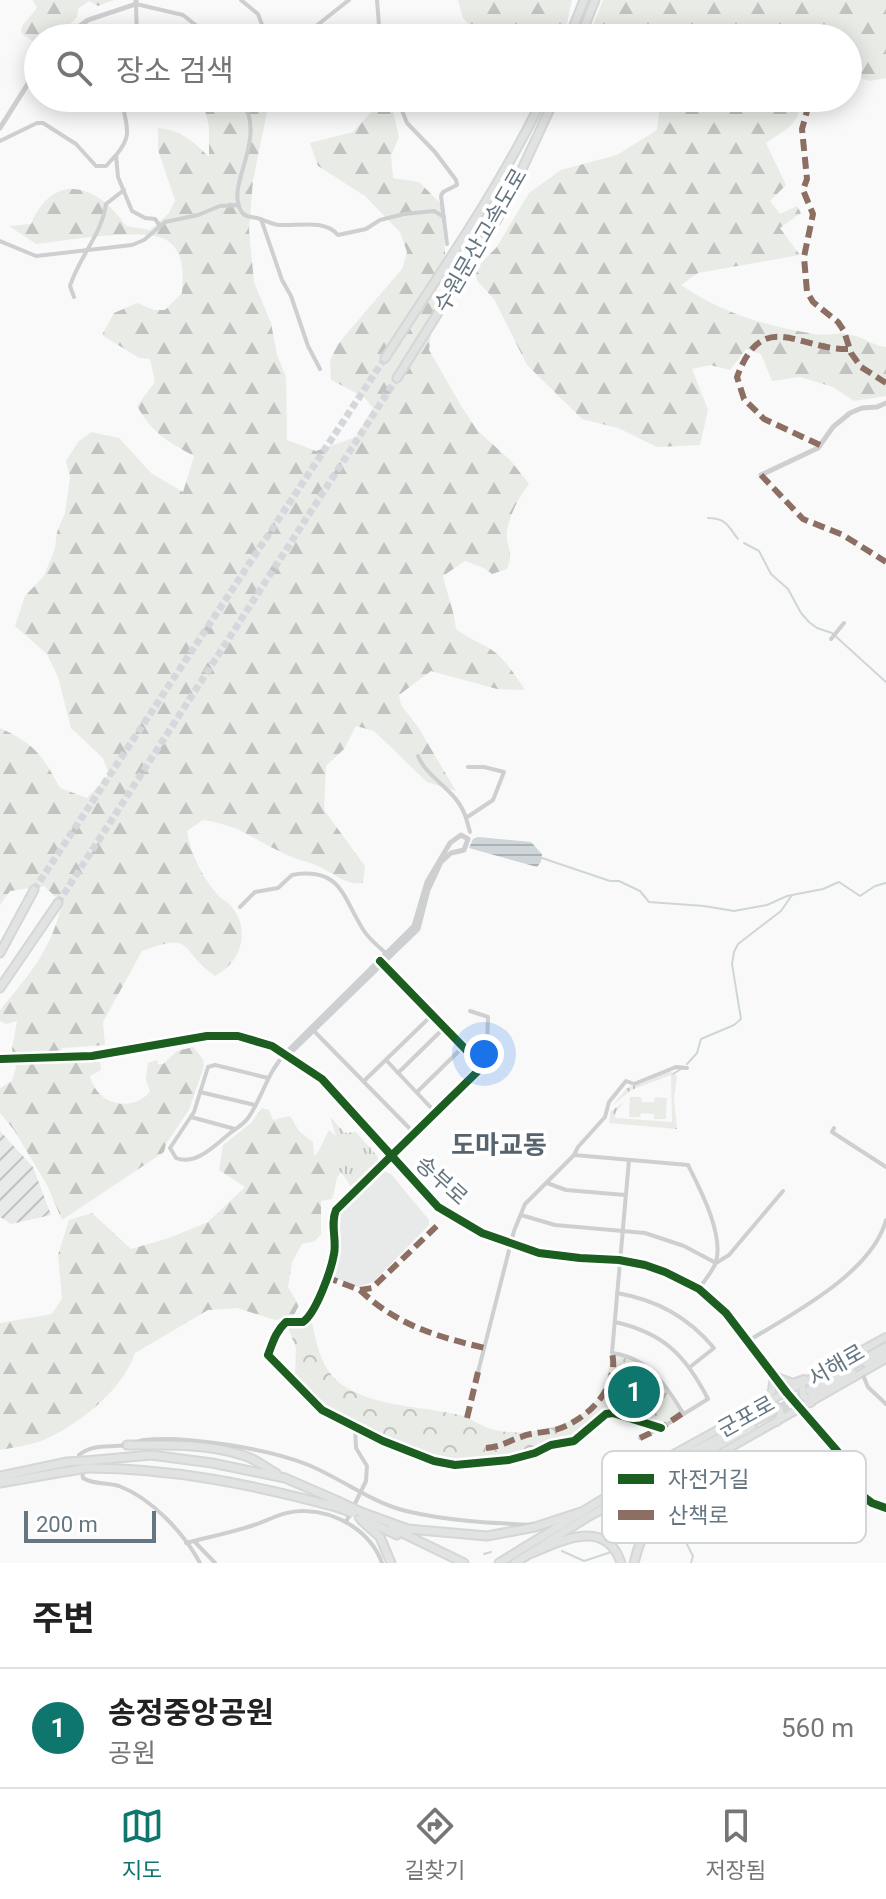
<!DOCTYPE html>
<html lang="ko">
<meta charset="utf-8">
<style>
body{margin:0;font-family:Roboto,"Noto Sans KR",sans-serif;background:#f6f6f6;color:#222}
.scale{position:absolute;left:24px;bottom:20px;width:132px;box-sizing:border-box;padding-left:8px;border:4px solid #657683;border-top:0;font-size:22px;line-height:28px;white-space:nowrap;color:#657683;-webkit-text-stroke:6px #fff;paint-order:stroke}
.you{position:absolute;left:484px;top:1054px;width:28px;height:28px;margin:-20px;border:6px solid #fff;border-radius:50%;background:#1a73e8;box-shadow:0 0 0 12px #1a73e833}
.badge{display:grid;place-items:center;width:52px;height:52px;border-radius:50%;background:#0f766e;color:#fff;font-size:26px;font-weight:700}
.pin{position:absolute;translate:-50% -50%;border:4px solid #fff;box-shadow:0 2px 8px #0006}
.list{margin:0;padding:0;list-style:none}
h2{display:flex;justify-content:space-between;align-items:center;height:104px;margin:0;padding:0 32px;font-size:34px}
h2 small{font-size:26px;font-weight:400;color:#767676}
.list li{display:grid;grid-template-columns:52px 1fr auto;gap:24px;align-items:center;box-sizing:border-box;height:120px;padding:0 32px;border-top:2px solid #e0e0e0}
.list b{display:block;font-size:30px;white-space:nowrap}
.list p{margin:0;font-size:26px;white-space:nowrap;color:#767676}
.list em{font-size:26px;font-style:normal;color:#767676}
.icon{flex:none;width:44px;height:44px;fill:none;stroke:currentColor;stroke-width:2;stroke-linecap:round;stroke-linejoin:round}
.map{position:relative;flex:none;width:886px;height:1563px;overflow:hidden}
.search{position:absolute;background:#fff;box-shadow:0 4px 20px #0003;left:24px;right:24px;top:24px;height:88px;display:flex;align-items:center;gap:20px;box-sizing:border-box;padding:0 28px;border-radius:44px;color:#767676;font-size:30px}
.sheet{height:224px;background:#fff}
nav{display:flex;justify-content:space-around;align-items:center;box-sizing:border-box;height:112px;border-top:2px solid #e0e0e0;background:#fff;font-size:22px;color:#767676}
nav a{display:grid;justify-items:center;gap:4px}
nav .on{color:#0f766e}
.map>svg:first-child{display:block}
.built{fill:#e8e9e9}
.industrial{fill:url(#industrial-furrows)}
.grass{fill:url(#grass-tufts)}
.forest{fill:url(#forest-firs)}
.park{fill:url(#park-crowns)}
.garden{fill:#e8ebe6}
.water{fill:url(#water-rules)}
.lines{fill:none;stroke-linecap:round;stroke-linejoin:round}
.stream{stroke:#ced6d9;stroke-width:2}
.tertiary-tunnel{stroke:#d4d8dc;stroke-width:5;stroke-dasharray:5 2.5;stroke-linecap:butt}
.trunk-tunnel{stroke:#d4d8dc;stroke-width:7;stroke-dasharray:7 3.5;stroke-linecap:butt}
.motorway-tunnel{stroke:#d4d8dc;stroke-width:7;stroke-dasharray:7 3.5;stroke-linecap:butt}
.primary-casing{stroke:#d5d6d7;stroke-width:10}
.trunk-casing{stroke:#d5d6d6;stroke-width:11}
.motorway-casing{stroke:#d5d6d6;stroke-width:11}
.minor{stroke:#cecfd0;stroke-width:4}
.tertiary{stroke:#cecfd0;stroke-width:5}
.primary{stroke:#e1e2e2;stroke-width:6}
.trunk{stroke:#e1e2e2;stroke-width:7}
.motorway{stroke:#e1e2e2;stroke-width:7}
.motorway-bridge-casing{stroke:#d5d6d6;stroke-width:11;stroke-linecap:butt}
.motorway-bridge{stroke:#e1e2e2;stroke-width:7}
.quiet{stroke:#8d6e63;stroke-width:6;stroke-dasharray:12 6;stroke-linecap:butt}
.cycleway-casing{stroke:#fff;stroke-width:13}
.cycleway{stroke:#1b5e20;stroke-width:8}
.labels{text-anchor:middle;stroke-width:8;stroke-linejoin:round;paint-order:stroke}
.street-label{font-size:22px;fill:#657683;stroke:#fff}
.quarter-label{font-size:26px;font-weight:bold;fill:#57646e;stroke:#fff}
.key{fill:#fff;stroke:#d1d6da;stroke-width:2}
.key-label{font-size:22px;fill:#657683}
</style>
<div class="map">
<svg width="886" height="1563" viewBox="0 0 886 1563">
<defs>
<pattern id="industrial-furrows" width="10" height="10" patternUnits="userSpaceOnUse" patternTransform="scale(2)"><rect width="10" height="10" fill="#e8e9e9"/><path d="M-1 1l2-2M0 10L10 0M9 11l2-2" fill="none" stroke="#c0c1c2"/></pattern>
<pattern id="grass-tufts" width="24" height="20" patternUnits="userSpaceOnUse" patternTransform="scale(2)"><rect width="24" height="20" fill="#e8ebe6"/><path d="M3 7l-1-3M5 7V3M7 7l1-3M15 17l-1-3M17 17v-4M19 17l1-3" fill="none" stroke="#c0c3c0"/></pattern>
<pattern id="forest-firs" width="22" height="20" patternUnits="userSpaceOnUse" patternTransform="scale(2)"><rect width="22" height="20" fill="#e8ebe6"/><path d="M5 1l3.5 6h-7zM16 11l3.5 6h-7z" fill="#c0c3c0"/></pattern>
<pattern id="park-crowns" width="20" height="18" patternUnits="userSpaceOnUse" patternTransform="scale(2)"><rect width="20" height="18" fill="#e8ebe6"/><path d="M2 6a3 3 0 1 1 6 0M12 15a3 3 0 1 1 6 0" fill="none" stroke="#c0c3c0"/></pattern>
<pattern id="water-rules" width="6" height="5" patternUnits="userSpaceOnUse" patternTransform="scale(2)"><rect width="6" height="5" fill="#ced6d9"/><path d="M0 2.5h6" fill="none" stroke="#abb2b5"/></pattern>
</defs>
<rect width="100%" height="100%" fill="#f9f9f9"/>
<polygon class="built" points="384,1171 391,1174 429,1220 429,1225 373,1282 358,1287 332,1277 331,1272 336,1256 337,1217"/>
<polygon class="industrial" points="0,1131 33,1167 51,1215 11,1224 0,1217"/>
<g class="grass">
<polygon points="670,1071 677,1076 674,1098 677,1129 609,1123 611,1111 624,1102 616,1112 615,1118 672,1122 671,1075 631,1090 612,1106 627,1088"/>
<polygon points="330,1117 345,1133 356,1132 378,1157 378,1164 353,1189 341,1172 337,1178 327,1169 336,1136"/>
</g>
<g class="forest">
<polygon points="33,0 114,0 98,6 89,1 78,9 77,17 56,38 38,38 38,45 21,33 22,26 37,8"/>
<polygon points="458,0 572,0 564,37 483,38 463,18"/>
<polygon points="603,0 886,0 886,78 870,81 851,75 848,69 848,38 832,38 830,34 823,38 588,38"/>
<path d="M202 98H270L253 180 249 230 254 282 271 323 277 355 286 377 287 440 316 451 356 437 373 408 364 397 331 380 330 361 337 345 402 269 407 252 400 232 365 196 318 166 310 143 353 132 379 103 391 102 399 137 391 156 393 178 419 182 441 204 447 276 437 287 429 350 463 409 478 431 511 461 529 484C520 495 509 516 507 531 505 547 515 549 507 569L492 574 484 568 465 561 443 576C447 594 454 610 456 629 468 639 483 643 496 653 508 663 516 677 525 690L497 689 431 671 399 695 401 705 418 727 456 791 427 782 374 731 356 726 344 749 326 766 324 810 365 866 363 883C345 886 334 873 318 866 307 861 294 859 283 853 250 838 242 826 203 820L187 831C190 853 203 878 217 894 221 899 228 902 232 907 251 931 241 962 215 976 177 949 196 931 142 951L103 1022 105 1045 62 1048V1063L100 1062 101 1070 90 1076C97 1105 131 1113 150 1092L146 1079 148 1063 157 1060 158 1064H163L177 1051 193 1047 203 1059 204 1066 189 1110 166 1144 164 1152 62 1220 47 1185 14 1130 0 1113V1088L12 1081 16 1068 12 1049 17 1021 6 1024 0 1021V1010C29 975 52 949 62 903L44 886 10 891 0 905V728C35 744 42 755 60 788L87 798 109 774 103 758 71 728 58 677 47 654 15 626 25 596 44 576 55 548 57 532 65 513 70 477 66 461 78 442 91 432 119 438 151 473 183 492 194 456C167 441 153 434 137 406L155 382 150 359 139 358 102 335 114 313 137 303 154 310H165L182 293C183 275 185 253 168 241 149 226 62 241 36 244L9 226 31 224C54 170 98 185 126 226L150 230 169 213 175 200 158 150V128C181 130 193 141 209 157V127Z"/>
<path d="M661 98H799C802 125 785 129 766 143L786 185 770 201 780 214 797 206 801 213 780 228 800 255 698 273 681 285C722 313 765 326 814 334 826 336 839 332 851 335 864 337 873 346 886 347V396L854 401 833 387 800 377 772 381 761 354 746 349 730 370 710 365 692 369 708 410 700 445 657 447 618 428 582 419 527 365 494 299 478 282 474 270 496 248 529 193 561 170 617 155 657 130Z"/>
<path d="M262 1108 269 1110 273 1120 290 1116 299 1131 313 1142 314 1155 317 1154 329 1130 336 1136 327 1169 337 1178 332 1199 321 1201V1234L315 1241 302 1244 292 1262 288 1287 299 1305 293 1317 275 1320 237 1308 208 1310 135 1353C123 1389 82 1422 48 1438 33 1445 16 1447 0 1450V1323L52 1314 62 1298 58 1255 69 1220 92 1213 131 1249 169 1238 208 1222 245 1187 219 1170 223 1145 251 1123Z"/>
</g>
<path class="park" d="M312 1322C317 1347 322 1372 344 1386 375 1406 415 1406 450 1413 471 1416 478 1426 495 1430 528 1438 583 1426 600 1395 608 1382 609 1369 610 1354 645 1360 662 1384 680 1412 674 1416 666 1424 659 1426 641 1428 626 1404 607 1412 594 1417 586 1432 574 1439 567 1442 557 1440 550 1443 525 1452 500 1465 473 1464 438 1463 354 1426 325 1405 314 1397 304 1384 295 1375L296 1348 287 1325 299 1326Z"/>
<polygon class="garden" points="630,1097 641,1097 642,1102 654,1102 655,1097 667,1098 666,1119 654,1119 654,1114 641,1113 640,1117 629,1117"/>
<polygon class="water" points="478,837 531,842 542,854 541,862 537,867 469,848 473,839"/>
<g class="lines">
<g class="stream">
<path d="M708 518C726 518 728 526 738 539"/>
<polyline points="744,543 759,551 771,574 788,589 801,613 809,622 817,628 832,633 886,682"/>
<polyline points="542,858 610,881 619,881 640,891 649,902 704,906 734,911 767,905 787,896 823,889 839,882 860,896 875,886 886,883"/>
<polyline points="687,1064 697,1053 701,1039 734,1025 741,1019 732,964 734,952 738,944 781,911 792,895"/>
<polyline points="673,1074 681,1069"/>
<polyline points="657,1535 678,1527 693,1556 691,1563"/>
<polyline points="562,1551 584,1561 611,1552"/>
<polyline points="484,1554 491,1552"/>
</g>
<polyline class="tertiary-tunnel" points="9,1058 62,1057"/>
<g class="trunk-tunnel">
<polyline points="780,1407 809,1390"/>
<polyline points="774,1416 812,1395"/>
</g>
<g class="motorway-tunnel">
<polyline points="34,890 385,358"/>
<polyline points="58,903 397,378"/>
</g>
<defs>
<g id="primary">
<polyline points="802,1385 803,1395 811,1403"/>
<polyline points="766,1403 772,1391 774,1376 793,1383 804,1379"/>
<polyline points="769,1403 779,1408 781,1413 777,1422"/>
<polyline points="632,1480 641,1472 886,1337"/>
<polyline points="629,1497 644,1493 707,1461 886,1359"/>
</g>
<g id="trunk">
<polyline points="866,1363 886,1353"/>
<polyline points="809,1390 886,1347"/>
<polyline points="812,1395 852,1372"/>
<polyline points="499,1563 626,1485 772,1412"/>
<polyline points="515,1563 586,1518 752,1427"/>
</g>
<g id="motorway">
<polyline points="569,38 584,0"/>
<polyline points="580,38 595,0"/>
<path d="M385 358C440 273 499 189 543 98"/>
<polyline points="397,378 504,208 555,98"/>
<polyline points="0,953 34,890"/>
<polyline points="0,988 58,903"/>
<path d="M127 1445C164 1445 206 1443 242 1455 254 1458 265 1467 276 1473"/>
<polyline points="85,1461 151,1455 212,1463 285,1478 338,1501"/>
<path d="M88 1468C172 1468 255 1485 336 1507"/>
<polyline points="0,1476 67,1462"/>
<polyline points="0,1483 69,1471"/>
<polyline points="361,1512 408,1529 487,1536 535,1527 584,1511"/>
<polyline points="359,1517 397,1535"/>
<polyline points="361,1520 380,1537 391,1563"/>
<polyline points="392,1528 464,1563"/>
<path d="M532 1553C563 1540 606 1518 621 1563"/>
<path d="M634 1563C648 1508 666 1496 707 1461"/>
</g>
</defs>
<use href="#primary" class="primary-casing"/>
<use href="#trunk" class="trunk-casing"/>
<use href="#motorway" class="motorway-casing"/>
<g class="minor">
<polyline points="241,0 258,14 267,38"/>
<polyline points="377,0 380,38"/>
<polyline points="137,38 136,4 183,15 212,38"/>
<polyline points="301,38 349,0"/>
<path d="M242 98C268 143 225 183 241 211 244 217 251 217 257 218 265 220 272 225 280 225 299 226 324 219 338 235L366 229 380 220 404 214 434 211 444 217"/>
<polyline points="397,98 407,123 435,152 456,180 457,185 443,192 441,196 447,244"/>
<polyline points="0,141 37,123 43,123 76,144 96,166 106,166 116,155 118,177 132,211 145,218 155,219 160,226"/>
<path d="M117 154C132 135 127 129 123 106L127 98"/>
<polyline points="261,219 282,280 291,296 308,346 320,369"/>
<polyline points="0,241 36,256 132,245 144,240 165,222 198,215 220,206 239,205"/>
<path d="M74 297 70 286C79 257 102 234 106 204L124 190"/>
<polyline points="831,639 844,623"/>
<path d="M418 756C428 780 457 789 466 818"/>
<polyline points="468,767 484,767 504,772 493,800 466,818 470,832"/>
<path d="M240 907 255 892 278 888 292 875C342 866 343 899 364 931 370 940 379 947 387 954"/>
<path d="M381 963 475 1059 479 1065 478 1071 336 1210C330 1224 337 1240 334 1254 331 1271 316 1313 303 1322H286C276 1331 273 1342 268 1355L322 1410 383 1441 434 1461 455 1465 509 1460 535 1453 551 1445 574 1441 606 1414 613 1413 661 1428"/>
<polyline points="470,1011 488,1017 487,1046 475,1059"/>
<polyline points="313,1030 415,1134"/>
<polyline points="386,1060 436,1113"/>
<polyline points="398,1073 444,1028"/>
<path d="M268 1078 215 1065 208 1067 194 1112 170 1148 176 1158C196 1166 215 1145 229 1134 235 1129 243 1125 248 1118 263 1097 267 1072 286 1053"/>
<polyline points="365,1080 432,1015"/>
<polyline points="200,1092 255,1105"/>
<polyline points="417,1092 463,1047"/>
<polyline points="191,1117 235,1129"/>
<polyline points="834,1128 832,1132 886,1167"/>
<polyline points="574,1155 578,1147 605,1117 609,1102 626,1081 634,1084 676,1067 687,1068"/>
<path d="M629 1160 612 1353C649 1358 665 1384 683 1413"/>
<polyline points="547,1183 566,1190 625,1195"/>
<polyline points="521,1215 555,1225 645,1233 684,1246 716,1263 729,1255 783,1191"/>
<path d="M617 1293C657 1300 688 1317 714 1348L690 1367"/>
<path d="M615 1322C664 1333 686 1356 708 1399L661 1428 640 1438"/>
<path d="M748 1341C792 1314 872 1273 886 1220"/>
<path d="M478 1372 514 1231 525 1204 574 1155 688 1165C700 1189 724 1234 716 1262 713 1271 704 1281 699 1289"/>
<polyline points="862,1373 868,1387 886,1404"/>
<polyline points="801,1409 839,1453 843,1481 872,1503 886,1508"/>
<path d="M81 1462 79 1455C93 1443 110 1448 126 1445 132 1444 138 1441 144 1440 185 1435 268 1449 306 1464 341 1478 370 1502 406 1511 448 1521 490 1523 534 1525"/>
<path d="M82 1471 83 1478C94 1485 107 1482 119 1486 151 1498 184 1533 200 1563"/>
<polyline points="346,1522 366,1481 367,1466 356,1448 355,1425"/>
<polyline points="194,1541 215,1563"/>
<path d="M186 1543C209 1537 234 1532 257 1524 273 1518 287 1510 305 1511 338 1512 371 1532 382 1563"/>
</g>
<g class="tertiary">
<polyline points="63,38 88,20 136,4 136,0"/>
<polyline points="0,128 38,68"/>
<polyline points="761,475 818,448 833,427 850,413 862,408 877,407 886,403"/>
<polyline points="286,1053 414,926 427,882 450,843 461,835 468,839 464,850 451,853 441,862 428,890 418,929 288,1055"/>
<path d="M62 1057C85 1056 107 1055 129 1051 177 1042 224 1025 272 1046 327 1069 365 1127 403 1170 415 1183 427 1199 441 1209 472 1229 505 1246 541 1253 596 1263 649 1254 699 1289 742 1319 767 1370 801 1409"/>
<polyline points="0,1059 9,1058"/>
</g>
<use href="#primary" class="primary"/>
<use href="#trunk" class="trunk"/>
<use href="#motorway" class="motorway"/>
<defs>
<g id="motorway-bridge">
<polyline points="67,1462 85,1461"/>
<polyline points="69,1471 88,1468"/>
<polyline points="338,1501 361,1512"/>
<polyline points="336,1507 353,1513"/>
</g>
</defs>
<use href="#motorway-bridge" class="motorway-bridge-casing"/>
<use href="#motorway-bridge" class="motorway-bridge"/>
<g class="quiet">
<polyline points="809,104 802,129 807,179 803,190 813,214 804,257 807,292 813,302 838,322 844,331 851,353 861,367 886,383"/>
<path d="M820 445 764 419 744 399 737 377C763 306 799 351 850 349"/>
<polyline points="761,475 803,519 843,535 886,562"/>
<polyline points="326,1277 360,1290 372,1288 441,1222"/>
<path d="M360 1290C396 1325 438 1337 485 1348"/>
<polyline points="467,1418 478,1372"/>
<polyline points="640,1438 661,1428 683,1413"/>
<path d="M486 1448C501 1447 508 1441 521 1437 532 1432 546 1433 558 1429 588 1419 620 1387 612 1353"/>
</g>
<defs>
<g id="cycleway">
<path d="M380 961 475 1059 479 1065 478 1071 336 1210C330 1224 337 1240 334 1254 331 1271 316 1313 303 1322H286C276 1331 273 1342 268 1355L322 1410 383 1441 434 1461 455 1465 509 1460 535 1453 551 1445 574 1441 606 1414 613 1413 661 1428"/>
<polyline points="0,1059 92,1056 207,1036 238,1036 272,1046 322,1079 438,1207 482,1233 539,1253 580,1258 619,1260 645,1265 665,1272 699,1289 726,1313 787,1393 839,1453 843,1481 872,1503 886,1508"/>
</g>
</defs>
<use href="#cycleway" class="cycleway-casing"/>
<use href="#cycleway" class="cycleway"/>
</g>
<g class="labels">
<g class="street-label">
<text transform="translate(480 240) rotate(-60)" y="8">수원문산고속도로</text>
<text transform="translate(442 1180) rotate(42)" y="8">송부로</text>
<text transform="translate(836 1365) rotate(-30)" y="8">서해로</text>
<text transform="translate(746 1416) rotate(-29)" y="8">군포로</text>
</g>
<g class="quarter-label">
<text x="499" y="1154">도마교동</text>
</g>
</g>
<rect x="602" y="1451" width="264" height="92" rx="12" class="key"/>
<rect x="618" y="1474" width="36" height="10" fill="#1b5e20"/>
<rect x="618" y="1510" width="36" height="10" fill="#8d6e63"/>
<g class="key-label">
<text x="668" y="1487">자전거길</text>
<text x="668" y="1523">산책로</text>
</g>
</svg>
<div class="scale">200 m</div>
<div class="you"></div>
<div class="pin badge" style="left:634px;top:1392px">1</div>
<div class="search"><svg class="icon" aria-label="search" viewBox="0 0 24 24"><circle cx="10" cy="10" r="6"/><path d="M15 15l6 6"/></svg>장소 검색</div>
</div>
<section class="sheet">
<h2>주변<small></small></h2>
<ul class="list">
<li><span class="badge">1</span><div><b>송정중앙공원</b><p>공원</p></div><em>560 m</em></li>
</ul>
</section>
<nav>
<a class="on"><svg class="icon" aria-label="map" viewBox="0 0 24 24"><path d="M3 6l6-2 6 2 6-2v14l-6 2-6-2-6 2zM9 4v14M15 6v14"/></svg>지도</a>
<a><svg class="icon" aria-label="directions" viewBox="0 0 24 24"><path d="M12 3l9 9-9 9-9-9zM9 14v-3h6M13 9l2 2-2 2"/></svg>길찾기</a>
<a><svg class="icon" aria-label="saved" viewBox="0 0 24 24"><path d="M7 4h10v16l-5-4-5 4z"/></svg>저장됨</a>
</nav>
